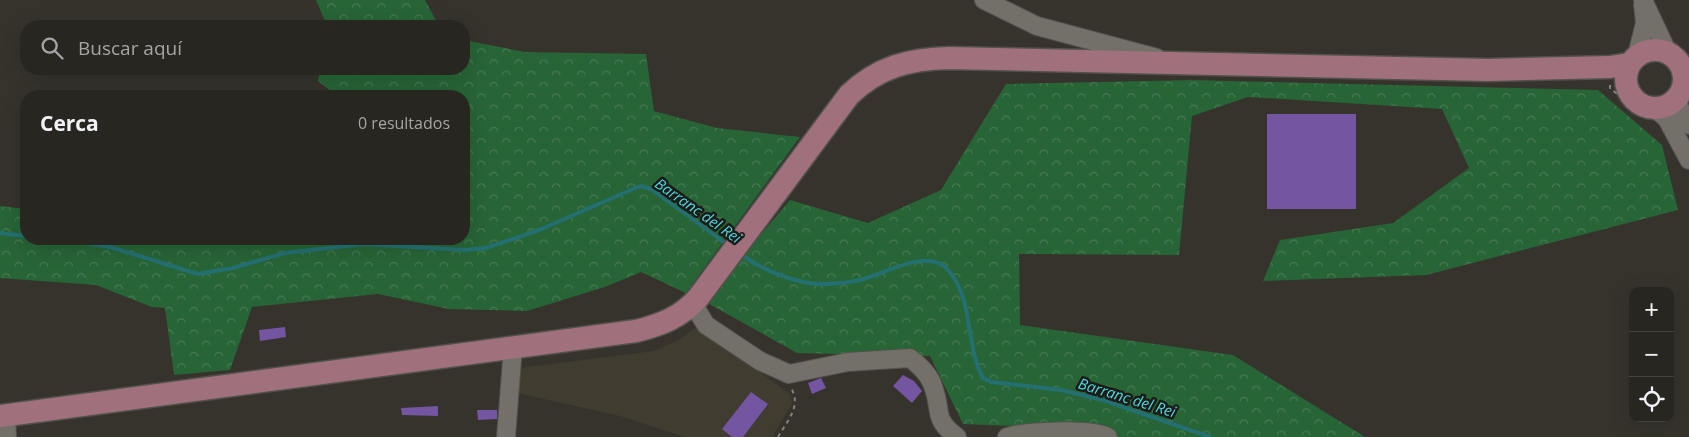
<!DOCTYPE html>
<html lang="es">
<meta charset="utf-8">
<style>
body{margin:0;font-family:"Open Sans",sans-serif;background:#302e2a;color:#f1f3f6}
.controls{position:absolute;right:15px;bottom:15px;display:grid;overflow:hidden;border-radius:10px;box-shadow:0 5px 20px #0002}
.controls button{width:45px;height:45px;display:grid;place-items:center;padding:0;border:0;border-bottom:1px solid #44433f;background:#282621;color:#f1f3f6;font:25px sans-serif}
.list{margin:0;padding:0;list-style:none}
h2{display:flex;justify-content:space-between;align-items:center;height:65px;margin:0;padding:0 20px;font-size:21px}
h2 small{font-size:16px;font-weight:400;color:#a5a5a5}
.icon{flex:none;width:28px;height:28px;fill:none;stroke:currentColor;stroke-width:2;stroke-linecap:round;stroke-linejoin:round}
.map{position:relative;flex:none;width:1689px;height:437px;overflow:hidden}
.search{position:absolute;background:#282621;box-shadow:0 5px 20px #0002;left:20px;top:20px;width:450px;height:55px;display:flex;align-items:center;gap:12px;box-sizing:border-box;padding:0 18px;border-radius:20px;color:#a5a5a5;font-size:19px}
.panel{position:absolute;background:#282621;box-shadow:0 5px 20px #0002;left:20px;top:90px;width:450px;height:155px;border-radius:20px}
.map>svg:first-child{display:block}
.built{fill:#403d30}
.forest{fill:url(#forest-crowns)}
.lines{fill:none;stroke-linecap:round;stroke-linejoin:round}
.stream{stroke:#246f72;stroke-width:4}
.building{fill:#7355a2}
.minor-casing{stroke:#53514c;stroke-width:20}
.major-casing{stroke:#53514c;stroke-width:25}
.path{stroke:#84827c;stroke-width:2;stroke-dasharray:4 4;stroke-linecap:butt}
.minor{stroke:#727068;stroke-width:18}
.major{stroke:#a0717c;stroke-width:22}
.labels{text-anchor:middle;stroke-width:5;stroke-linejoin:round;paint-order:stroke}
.water-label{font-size:15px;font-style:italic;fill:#4bdbe1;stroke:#1c1b18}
</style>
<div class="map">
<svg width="1689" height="437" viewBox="0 0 1689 437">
<defs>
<pattern id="forest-crowns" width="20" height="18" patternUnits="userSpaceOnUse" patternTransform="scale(1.25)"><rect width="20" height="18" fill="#276436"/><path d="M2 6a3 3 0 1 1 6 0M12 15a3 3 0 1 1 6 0" fill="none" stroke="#477a53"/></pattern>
</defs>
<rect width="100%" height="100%" fill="#35332c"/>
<polygon class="built" points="695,328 702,329 791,395 792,404 772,437 685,437 620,416 517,393 520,368 654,351 679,340"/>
<g class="forest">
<polygon points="316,0 425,0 439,26 327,26"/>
<path d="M464 40 525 52 646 54 654 111 717 128 800 137 686 293 641 272 605 287 527 311 449 309 378 294 252 307 230 370 174 375 165 308 152 307 96 285 0 278V206L26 209V239H167C180 248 198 242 212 239H464V96H337L318 81 320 69H464Z"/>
<polygon points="1191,80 1598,90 1662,145 1678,210 1426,275 1263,281 1280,240 1393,223 1469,168 1442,109 1248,97 1192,116 1179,255 1019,254 1020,325 1233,355 1365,437 1102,437 1092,429 963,424 930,356 797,353 704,301 790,200 868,223 941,190 1006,84"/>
</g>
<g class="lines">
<g class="stream">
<polyline points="0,233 26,236"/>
<polyline points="62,239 110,247 198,274 233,268 285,253 364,244 464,250 486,248 539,230 640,186 651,189 728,245"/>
<path d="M740 254C763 270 797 285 825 284 835 284 846 283 856 281 882 276 927 246 948 270 974 299 965 345 983 378L991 382 1061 390 1103 400 1210 437"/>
</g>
</g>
<g class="building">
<rect x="1267" y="114" width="89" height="95"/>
<polygon points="285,327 286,337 260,341 259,330"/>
<polygon points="903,375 914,381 922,391 912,403 893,386"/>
<polygon points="821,378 826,388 812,394 808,383"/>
<polygon points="751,392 768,404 743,437 732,437 722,429"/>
<polygon points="438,406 438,416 402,415 401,408"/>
<polygon points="477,410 497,410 497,419 478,420"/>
</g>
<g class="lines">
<defs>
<g id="minor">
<polyline points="984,0 1037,26 1157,58"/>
<polyline points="1643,0 1668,53"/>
<polyline points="1637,55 1645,23 1643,5"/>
<polyline points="1675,99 1689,125"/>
<polyline points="1655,108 1667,119 1689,160"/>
<path d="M693 304 706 325 760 361 789 374 848 362 910 358C921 367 930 375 934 389 942 413 933 419 957 437"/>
<polyline points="6,414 7,437"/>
<polyline points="506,437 513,347"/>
<path d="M1007 437C1026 431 1090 428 1108 437"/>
</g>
<g id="major">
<circle cx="1655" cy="79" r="29"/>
<path d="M0 416 636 331C661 325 681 317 698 298L849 95C878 67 909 59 948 58L1488 70 1610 67 1629 64"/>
</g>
</defs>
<use href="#minor" class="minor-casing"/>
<use href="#major" class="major-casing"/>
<g class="path">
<polyline points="1610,85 1610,89 1642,110"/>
<path d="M778 437C787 421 802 406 791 388"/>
</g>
<use href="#minor" class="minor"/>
<use href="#major" class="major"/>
</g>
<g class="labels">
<g class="water-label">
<text transform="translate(698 211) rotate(35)" y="5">Barranc del Rei</text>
<text transform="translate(1127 398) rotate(17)" y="5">Barranc del Rei</text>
</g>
</g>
</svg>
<div class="controls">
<button>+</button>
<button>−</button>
<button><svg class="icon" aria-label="locate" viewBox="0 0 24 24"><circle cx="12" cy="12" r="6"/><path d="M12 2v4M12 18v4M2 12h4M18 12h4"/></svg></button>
</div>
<div class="search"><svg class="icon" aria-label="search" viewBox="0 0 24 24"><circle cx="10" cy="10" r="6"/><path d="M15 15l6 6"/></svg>Buscar aquí</div>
<section class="panel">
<h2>Cerca<small>0 resultados</small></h2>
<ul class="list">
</ul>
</section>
</div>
